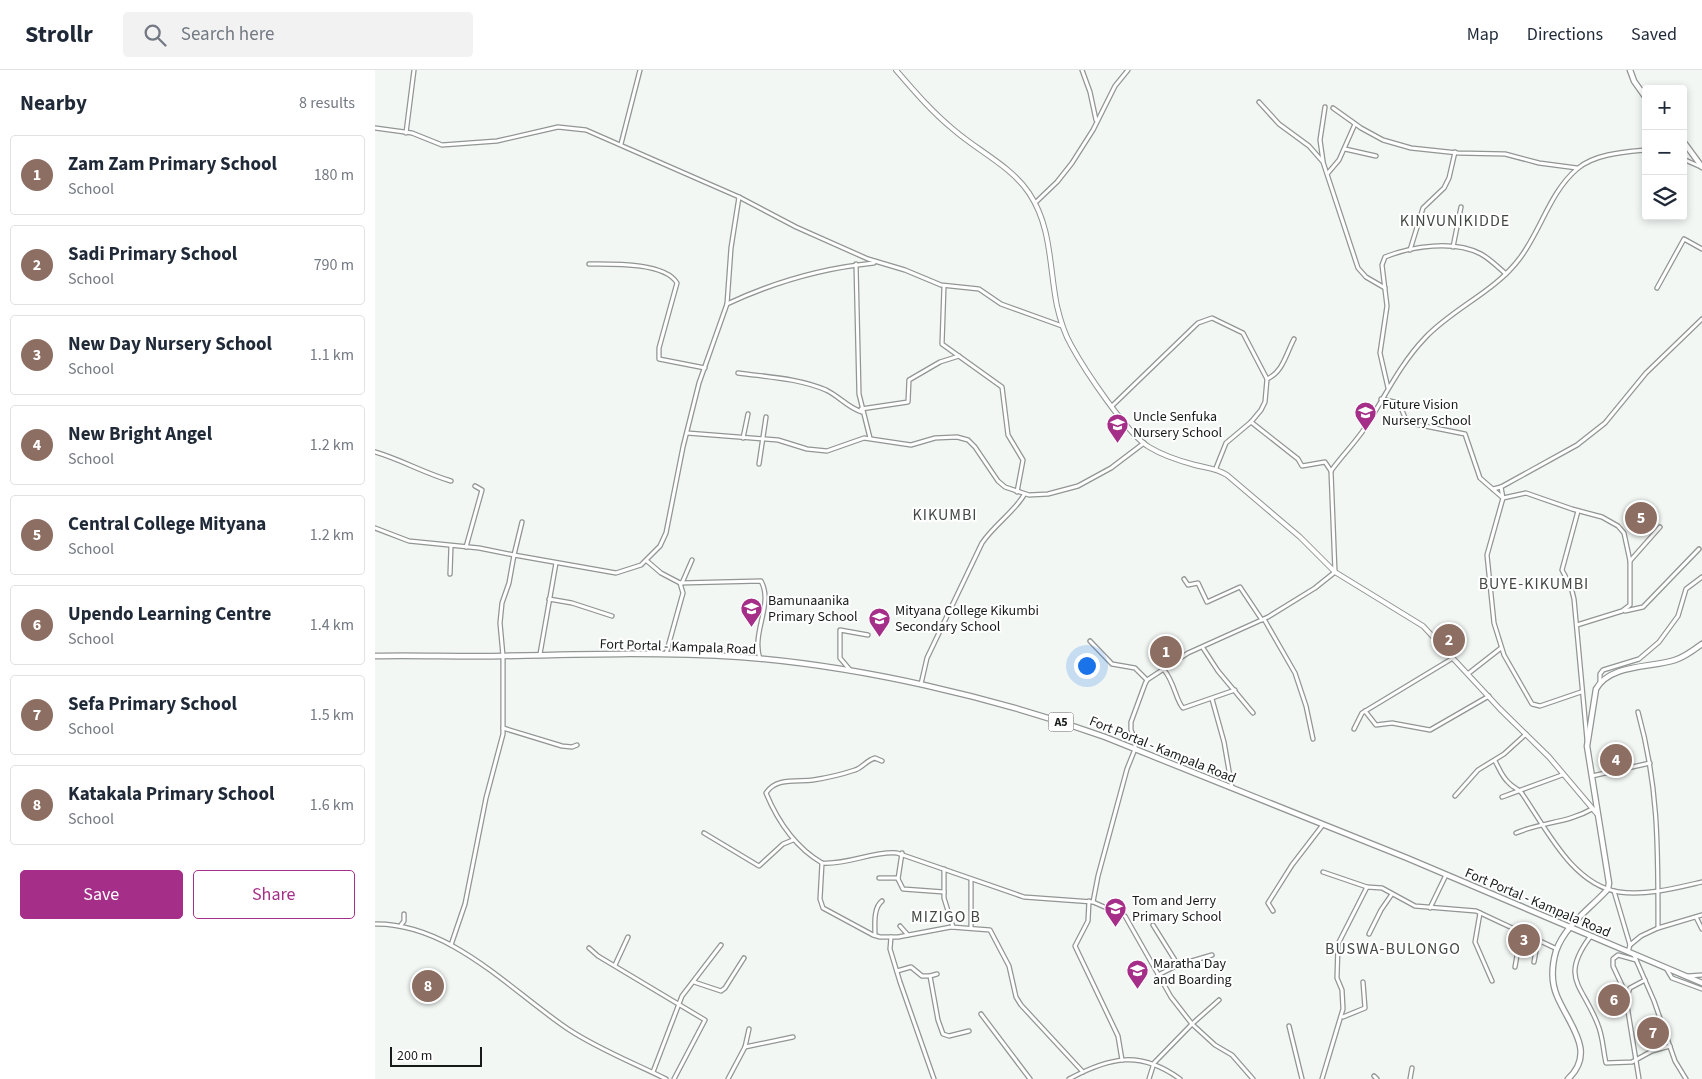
<!DOCTYPE html>
<meta charset="utf-8">
<style>
body{margin:0;font-family:"Source Sans 3",sans-serif;background:#f2f2f3;color:#1f2937}
.controls{position:absolute;right:15px;top:15px;display:grid;overflow:hidden;border-radius:5px;box-shadow:0 2px 8px #0003}
.controls button{width:45px;height:45px;display:grid;place-items:center;padding:0;border:0;border-bottom:1px solid #e0e1e3;background:#fff;color:#1f2937;font:25px sans-serif}
.scale{position:absolute;left:15px;bottom:12px;width:92px;box-sizing:border-box;padding-left:5px;border:2px solid #181a19;border-top:0;font-size:14px;line-height:18px;white-space:nowrap;color:#181a19;-webkit-text-stroke:4px #fff;paint-order:stroke}
.you{position:absolute;left:711px;top:595px;width:18px;height:18px;margin:-12px;border:4px solid #fff;border-radius:50%;background:#1a73e8;box-shadow:0 0 0 8px #1a73e833}
.badge{display:grid;place-items:center;width:32px;height:32px;border-radius:50%;background:#a52f88;color:#fff;font-size:16px;font-weight:700}
.pin{position:absolute;translate:-50% -50%;border:2px solid #fff;box-shadow:0 1px 5px #0006}
.list{margin:0;padding:0;list-style:none}
h2{display:flex;justify-content:space-between;align-items:center;height:65px;margin:0;padding:0 20px;font-size:21px}
h2 small{font-size:16px;font-weight:400;color:#747a83}
.list li{display:grid;grid-template-columns:32px 1fr auto;gap:15px;align-items:center;box-sizing:border-box;height:80px;margin:0 10px 10px;padding:0 10px;border:1px solid #e0e1e3;border-radius:5px}
.list b{display:block;font-size:19px;white-space:nowrap}
.list p{margin:0;font-size:16px;white-space:nowrap;color:#747a83}
.list em{font-size:16px;font-style:normal;color:#747a83}
.actions{display:flex;gap:10px;padding:15px 20px}
.actions a{flex:1;padding:11px 0;border:1px solid #a52f88;border-radius:5px;text-align:center;font-size:18px;color:#a52f88}
.actions .main{background:#a52f88;color:#fff}
.icon{flex:none;width:28px;height:28px;fill:none;stroke:currentColor;stroke-width:2;stroke-linecap:round;stroke-linejoin:round}
.map{position:relative;flex:none;width:1327px;height:1009px;overflow:hidden}
header{display:flex;align-items:center;gap:30px;box-sizing:border-box;height:70px;padding:0 25px;background:#fff;border-bottom:1px solid #e0e1e3}
header strong{font-size:24px}
nav{display:flex;gap:28px;margin-inline-start:auto;font-size:18px}
.search{width:350px;height:45px;background:#f2f2f3;display:flex;align-items:center;gap:12px;box-sizing:border-box;padding:0 18px;border-radius:5px;color:#747a83;font-size:19px}
main{display:flex}
aside{flex:1;background:#fff}
.map>svg:first-child{display:block}
.lines{fill:none;stroke-linecap:round;stroke-linejoin:round}
.minor-casing{stroke:#919593;stroke-width:5.5}
.tertiary-casing{stroke:#919593;stroke-width:6}
.secondary-casing{stroke:#919593;stroke-width:7}
.primary-casing{stroke:#919593;stroke-width:7}
.minor{stroke:#fff;stroke-width:3}
.tertiary{stroke:#fff;stroke-width:4}
.secondary{stroke:#fff;stroke-width:4.5}
.primary{stroke:#fff;stroke-width:4.5}
.labels{text-anchor:middle;stroke-width:4;stroke-linejoin:round;paint-order:stroke}
.shield{fill:#fff;stroke:#5d5f5e;stroke-width:1}
.shield-label{font-size:12px;font-weight:bold;fill:#181a19}
.poi-label{font-size:14px;fill:#181a19;stroke:#fff;text-anchor:start}
.street-label{font-size:14px;fill:#181a19;stroke:#fff}
.quarter-label{font-size:16px;letter-spacing:1px;fill:#444845;stroke:#fff}
</style>
<header>
<strong>Strollr</strong>
<div class="search"><svg class="icon" aria-label="search" viewBox="0 0 24 24"><circle cx="10" cy="10" r="6"/><path d="M15 15l6 6"/></svg>Search here</div>
<nav><a>Map</a><a>Directions</a><a>Saved</a></nav>
</header>
<main>
<aside>
<h2>Nearby<small>8 results</small></h2>
<ul class="list">
<li><span class="badge" style="background:#8d6e63">1</span><div><b>Zam Zam Primary School</b><p>School</p></div><em>180 m</em></li>
<li><span class="badge" style="background:#8d6e63">2</span><div><b>Sadi Primary School</b><p>School</p></div><em>790 m</em></li>
<li><span class="badge" style="background:#8d6e63">3</span><div><b>New Day Nursery School</b><p>School</p></div><em>1.1 km</em></li>
<li><span class="badge" style="background:#8d6e63">4</span><div><b>New Bright Angel</b><p>School</p></div><em>1.2 km</em></li>
<li><span class="badge" style="background:#8d6e63">5</span><div><b>Central College Mityana</b><p>School</p></div><em>1.2 km</em></li>
<li><span class="badge" style="background:#8d6e63">6</span><div><b>Upendo Learning Centre</b><p>School</p></div><em>1.4 km</em></li>
<li><span class="badge" style="background:#8d6e63">7</span><div><b>Sefa Primary School</b><p>School</p></div><em>1.5 km</em></li>
<li><span class="badge" style="background:#8d6e63">8</span><div><b>Katakala Primary School</b><p>School</p></div><em>1.6 km</em></li>
</ul>
<div class="actions"><a class="main">Save</a><a>Share</a></div>
</aside>
<div class="map">
<svg width="1327" height="1009" viewBox="0 0 1327 1009">
<rect width="100%" height="100%" fill="#f2f7f4"/>
<g class="lines">
<defs>
<g id="minor">
<polyline points="707,0 715,22 721,50"/>
<polyline points="884,32 904,54 934,76 948,92 983,198 991,207 1010,218"/>
<polyline points="958,38 986,58 1008,70 1036,78 1083,83 1130,84 1164,93 1202,98"/>
<polyline points="0,58 37,63 67,75 122,71 183,57 211,60 364,127 421,157 493,189 530,200 566,215 604,219 626,234 687,256"/>
<polyline points="31,63 39,0"/>
<polyline points="246,74 265,0"/>
<polyline points="970,79 1001,86"/>
<polyline points="1308,89 1326,97"/>
<polyline points="948,91 945,70 950,37"/>
<polyline points="953,103 964,90 980,54"/>
<polyline points="660,133 682,112 697,93 718,60 740,16 753,0"/>
<polyline points="1078,177 1086,137"/>
<polyline points="1035,180 1048,138 1069,118 1074,108 1080,82"/>
<path d="M214 194C235 194 290 192 302 213L284 278V289L330 298"/>
<polyline points="481,194 484,324 495,368"/>
<polyline points="569,216 567,274 627,317 633,365 648,390 642,422"/>
<polyline points="1282,218 1309,169 1327,179"/>
<path d="M352 234C399 212 448 198 499 193"/>
<path d="M363 303C392 307 423 308 451 320 464 326 473 338 487 342"/>
<path d="M892 309C908 302 911 284 919 269"/>
<path d="M1013 318 1005 283 1012 236 1007 195 1010 187C1037 176 1079 170 1106 184 1115 189 1123 197 1131 204"/>
<polyline points="1006,329 1024,333 1031,350 1035,353 1090,364 1105,408 1128,428 1151,423 1197,439 1227,447 1243,456 1249,463 1255,491 1255,535 1247,541 1202,555"/>
<polyline points="737,336 823,253 837,248 868,263 892,309 890,332 886,340 876,352 851,373 841,398"/>
<polyline points="486,339 533,332 534,310 565,292 584,286"/>
<polyline points="876,352 923,389 927,396 950,392 956,401"/>
<polyline points="312,363 403,370 432,379 452,381 489,368 536,375 560,368 582,367 593,370 600,377 623,411 630,417 654,425 673,424 703,416 736,398 769,373"/>
<polyline points="368,368 373,344"/>
<path d="M0 382C27 390 49 403 76 411"/>
<polyline points="384,394 391,347"/>
<polyline points="1126,417 1128,428 1112,485 1119,553 1129,585 1157,634 1165,636 1206,622"/>
<polyline points="1118,419 1126,417 1202,375 1230,353 1271,303 1327,249"/>
<polyline points="1203,441 1187,500 1196,517 1199,529 1212,670"/>
<polyline points="0,458 34,471 104,478 139,485 147,452"/>
<polyline points="91,477 107,420 100,416"/>
<path d="M272 491 286 503 305 513 386 511C399 534 376 562 385 589"/>
<polyline points="1255,491 1285,457"/>
<polyline points="75,504 76,476"/>
<polyline points="809,509 813,515 823,513 832,532 865,517 887,550"/>
<polyline points="307,513 317,490"/>
<polyline points="174,529 197,533 237,546"/>
<polyline points="1250,541 1268,537 1324,479"/>
<polyline points="889,549 920,603 931,636 938,669"/>
<polyline points="715,571 737,594 760,598 772,610"/>
<polyline points="828,578 843,601 878,643"/>
<polyline points="165,584 181,493"/>
<polyline points="291,584 306,530 308,523 305,513"/>
<path d="M789 600C799 611 801 631 808 638L860 620"/>
<polyline points="476,601 465,588 465,560 493,565"/>
<polyline points="1094,603 1126,578"/>
<polyline points="1225,612 1225,604 1228,600 1264,589 1284,572 1303,546 1311,519 1327,507"/>
<path d="M546 614 552 588 607 473C619 455 639 442 649 425"/>
<polyline points="837,629 849,672 857,718"/>
<polyline points="990,641 1001,655 1017,653 1055,660 1114,626"/>
<path d="M1263 642C1284 717 1283 781 1283 858"/>
<polyline points="128,658 187,676 197,677 202,675"/>
<polyline points="979,659 987,643 1078,588"/>
<path d="M507 691 500 688C492 690 487 698 480 700 468 704 451 708 438 710 423 712 401 707 391 723 403 752 420 777 447 793 473 795 497 781 522 783L649 827 718 832"/>
<path d="M1120 691C1124 698 1127 707 1134 713 1138 718 1145 719 1148 725 1172 760 1198 815 1244 822 1271 826 1301 818 1327 812"/>
<polyline points="1217,706 1275,693"/>
<polyline points="1080,726 1103,700 1129,684 1151,664"/>
<polyline points="1127,727 1187,705"/>
<polyline points="329,763 384,796 408,774 418,770"/>
<path d="M1141 763C1166 752 1193 753 1217 739"/>
<polyline points="527,783 523,809 528,819 569,822"/>
<polyline points="447,793 445,829 448,838 498,865 505,867 523,867 576,857 615,860 634,896 641,927 646,935 708,1002"/>
<polyline points="569,799 569,828 578,857"/>
<polyline points="948,802 992,817"/>
<polyline points="504,808 523,808"/>
<polyline points="1239,821 1255,875 1253,882"/>
<polyline points="714,831 713,851 700,876 743,966 747,990"/>
<polyline points="1055,838 1071,805"/>
<polyline points="898,841 893,833 917,795 947,756"/>
<polyline points="1105,843 1100,872 1117,911"/>
<polyline points="1321,847 1327,859"/>
<path d="M0 854C75 853 135 920 193 959 223 979 259 993 291 1009"/>
<polyline points="26,855 29,851 29,844"/>
<polyline points="778,855 803,895"/>
<polyline points="525,856 533,865"/>
<polyline points="596,858 596,809"/>
<polyline points="994,864 1006,840 1017,824"/>
<path d="M500 865C500 855 498 838 507 831"/>
<polyline points="516,867 515,879 525,912 559,1009"/>
<path d="M1215 867C1184 909 1208 915 1223 955 1228 967 1228 980 1231 993L1257 992 1277 981 1295 976"/>
<polyline points="76,875 90,834 111,728 128,664 128,586 125,553 127,533 134,513 139,485 241,503 266,495 285,476 291,463 308,377 324,313 352,234 356,178 364,127"/>
<polyline points="1255,875 1266,866 1283,858 1327,845"/>
<polyline points="214,878 223,886 330,950 299,1009"/>
<polyline points="1259,885 1279,931 1300,991 1311,1009"/>
<polyline points="1159,892 1163,870"/>
<polyline points="240,895 253,867"/>
<polyline points="1140,897 1146,862"/>
<polyline points="1291,898 1297,908 1327,919"/>
<polyline points="522,901 536,897 547,906 555,906"/>
<polyline points="562,904 555,906 563,950 568,964 574,966 594,961"/>
<polyline points="783,905 803,895 837,885"/>
<polyline points="1313,906 1327,905"/>
<polyline points="319,912 346,921 350,918 369,888"/>
<polyline points="1251,924 1238,896 1238,889 1243,885 1261,890"/>
<polyline points="844,930 817,954 840,975 857,985 878,1009"/>
<polyline points="606,944 655,1009"/>
<polyline points="968,947 990,938 988,912"/>
<polyline points="914,956 927,1009"/>
<polyline points="370,977 418,967"/>
<polyline points="278,1002 307,926 346,875"/>
<polyline points="999,1006 1002,1009"/>
<polyline points="353,1009 370,977 374,959"/>
<path d="M694 1009C735 987 765 980 805 1009"/>
<path d="M774 1009 779 993 817 954 796 927 750 846 718 832 723 806 752 699 760 679V669L756 660V652L770 614 772 610 813 583 893 547 940 518 960 502 956 401C968 384 985 368 995 350 1012 322 1027 292 1050 268 1078 238 1120 222 1145 188 1166 160 1175 122 1202 99 1219 84 1249 82 1271 80"/>
<polyline points="947,1009 968,939 967,920 962,908 963,874 992,817 1007,818 1040,836 1101,841 1182,879"/>
<polyline points="1035,1009 1037,998"/>
<polyline points="1264,1009 1251,929 1255,918 1270,910"/>
</g>
<path id="tertiary" d="M521 0C539 21 557 42 579 60 603 81 636 96 654 123 677 157 674 197 682 236 685 249 689 263 696 275 709 299 752 364 774 377 787 385 805 391 820 395 832 398 841 398 852 405L925 467 960 502 1048 556 1125 639 1174 687 1223 745"/>
<g id="secondary">
<polyline points="1255,0 1259,11 1271,28"/>
<polyline points="1308,71 1327,97"/>
<path d="M1193 1009C1222 982 1194 955 1182 926 1176 912 1177 895 1181 881 1190 855 1215 839 1233 819L1234 813 1212 676 1221 619C1235 594 1275 598 1300 590 1310 587 1319 580 1327 574"/>
</g>
<path id="primary" d="M0 586C43 585 86 587 128 586 207 584 287 582 366 587 485 596 618 627 730 667L1032 788 1327 913"/>
</defs>
<use href="#minor" class="minor-casing"/>
<use href="#tertiary" class="tertiary-casing"/>
<use href="#secondary" class="secondary-casing"/>
<use href="#primary" class="primary-casing"/>
<use href="#minor" class="minor"/>
<use href="#tertiary" class="tertiary"/>
<use href="#secondary" class="secondary"/>
<use href="#primary" class="primary"/>
</g>
<defs>
<symbol id="school-pin" viewBox="-11 -11 22 30"><path d="M0 17L-7.5 6A9.5 9.5 0 1 1 7.5 6Z" fill="#a52f88" stroke="#fff"/><path d="M0-5L7-2L0 1L-7-2ZM-4 1L0 2.5L4 1V4Q0 6-4 4Z" fill="#fff"/></symbol>
</defs>
<g fill-rule="evenodd">
<use href="#school-pin" x="978" y="330" width="25" height="34"/>
<use href="#school-pin" x="730" y="342" width="25" height="34"/>
<use href="#school-pin" x="364" y="526" width="25" height="34"/>
<use href="#school-pin" x="492" y="536" width="25" height="34"/>
<use href="#school-pin" x="728" y="826" width="25" height="34"/>
<use href="#school-pin" x="750" y="888" width="25" height="34"/>
</g>
<g class="labels">
<rect class="shield" x="673.5" y="642.5" width="25" height="19" rx="4"/>
<g class="shield-label">
<text x="686" y="656">A5</text>
</g>
<g class="poi-label">
<text x="1007" y="339">Future Vision<tspan x="1007" dy="16">Nursery School</tspan></text>
<text x="758" y="351">Uncle Senfuka<tspan x="758" dy="16">Nursery School</tspan></text>
<text x="393" y="535">Bamunaanika<tspan x="393" dy="16">Primary School</tspan></text>
<text x="520" y="545">Mityana College Kikumbi<tspan x="520" dy="16">Secondary School</tspan></text>
<text x="757" y="835">Tom and Jerry<tspan x="757" dy="16">Primary School</tspan></text>
<text x="778" y="898">Maratha Day<tspan x="778" dy="16">and Boarding</tspan></text>
</g>
<g class="street-label">
<text transform="translate(303 576) rotate(2)" y="5">Fort Portal - Kampala Road</text>
<text transform="translate(788 679) rotate(22)" y="5">Fort Portal - Kampala Road</text>
<text transform="translate(1163 832) rotate(23)" y="5">Fort Portal - Kampala Road</text>
</g>
<g class="quarter-label">
<text x="1080" y="156">KINVUNIKIDDE</text>
<text x="570" y="450">KIKUMBI</text>
<text x="1159" y="519">BUYE-KIKUMBI</text>
<text x="571" y="852">MIZIGO B</text>
<text x="1018" y="884">BUSWA-BULONGO</text>
</g>
</g>
</svg>
<div class="controls">
<button>+</button>
<button>−</button>
<button><svg class="icon" aria-label="layers" viewBox="0 0 24 24"><path d="M12 4l9 5-9 5-9-5zM3 14l9 5 9-5"/></svg></button>
</div>
<div class="scale">200 m</div>
<div class="you"></div>
<div class="pin badge" style="left:791px;top:582px;background:#8d6e63">1</div>
<div class="pin badge" style="left:1074px;top:570px;background:#8d6e63">2</div>
<div class="pin badge" style="left:1149px;top:870px;background:#8d6e63">3</div>
<div class="pin badge" style="left:1241px;top:690px;background:#8d6e63">4</div>
<div class="pin badge" style="left:1266px;top:448px;background:#8d6e63">5</div>
<div class="pin badge" style="left:1239px;top:930px;background:#8d6e63">6</div>
<div class="pin badge" style="left:1278px;top:963px;background:#8d6e63">7</div>
<div class="pin badge" style="left:53px;top:916px;background:#8d6e63">8</div>
</div>
</main>
